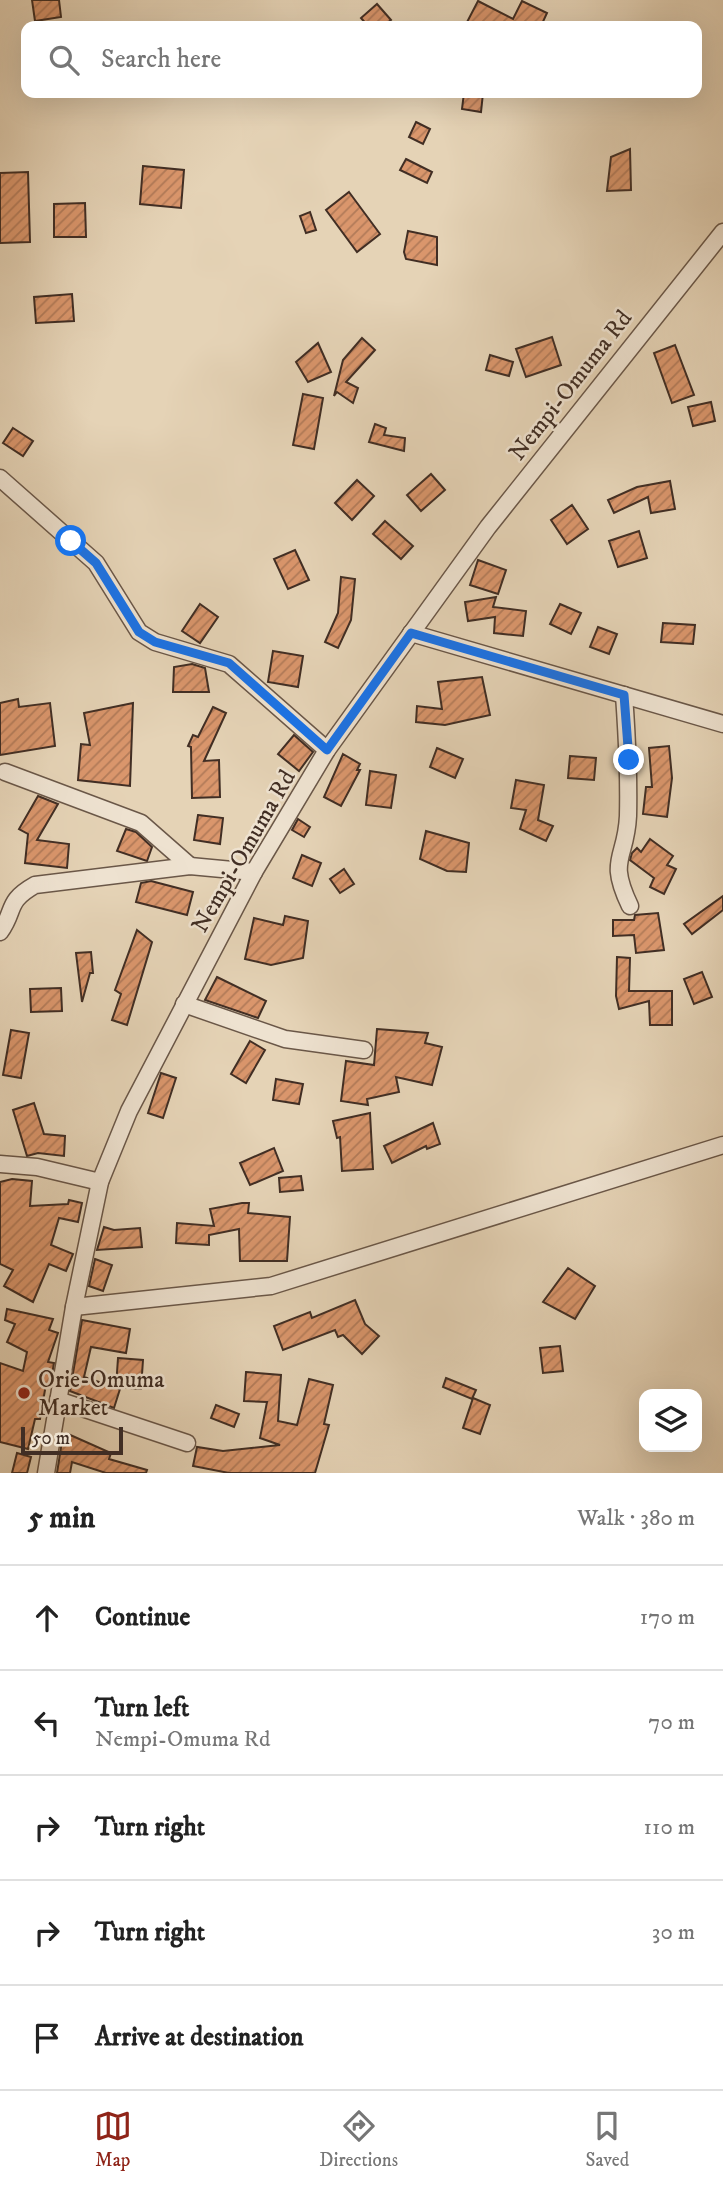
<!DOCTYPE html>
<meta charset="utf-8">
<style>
body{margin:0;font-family:"IM FELL DW Pica",serif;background:#f2f2f2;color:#222}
.controls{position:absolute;right:21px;bottom:21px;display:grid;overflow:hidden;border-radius:14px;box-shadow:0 7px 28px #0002}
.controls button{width:63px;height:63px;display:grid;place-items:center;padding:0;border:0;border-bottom:2px solid #e0e0e0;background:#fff;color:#222;font:35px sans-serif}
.scale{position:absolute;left:21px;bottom:18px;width:102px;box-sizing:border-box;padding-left:7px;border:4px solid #412e24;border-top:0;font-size:19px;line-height:24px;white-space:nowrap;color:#412e24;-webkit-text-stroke:5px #eee2d0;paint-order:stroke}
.stop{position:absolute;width:21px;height:21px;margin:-16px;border:5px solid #1a73e8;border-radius:50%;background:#fff}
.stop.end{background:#1a73e8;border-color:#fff;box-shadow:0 2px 7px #0008}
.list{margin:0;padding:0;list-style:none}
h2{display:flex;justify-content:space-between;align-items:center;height:91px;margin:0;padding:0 28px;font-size:30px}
h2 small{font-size:23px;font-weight:400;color:#767676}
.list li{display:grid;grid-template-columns:46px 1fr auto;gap:21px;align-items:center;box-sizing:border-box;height:105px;padding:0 28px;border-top:2px solid #e0e0e0}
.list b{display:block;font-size:26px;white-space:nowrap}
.list p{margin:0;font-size:23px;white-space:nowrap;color:#767676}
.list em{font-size:23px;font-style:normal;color:#767676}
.icon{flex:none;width:38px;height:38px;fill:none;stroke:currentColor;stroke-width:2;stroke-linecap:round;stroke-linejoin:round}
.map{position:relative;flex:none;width:723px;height:1473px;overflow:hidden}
.search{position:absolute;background:#fff;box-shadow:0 7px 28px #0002;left:21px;right:21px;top:21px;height:77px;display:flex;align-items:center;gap:18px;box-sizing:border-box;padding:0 24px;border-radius:14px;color:#767676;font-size:26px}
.sheet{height:616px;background:#fff}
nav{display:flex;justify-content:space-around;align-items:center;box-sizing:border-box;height:98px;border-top:2px solid #e0e0e0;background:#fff;font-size:19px;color:#767676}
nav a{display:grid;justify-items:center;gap:4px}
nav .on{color:#8f2418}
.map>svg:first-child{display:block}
.building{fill:url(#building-hatch);stroke:#412e24;stroke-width:2}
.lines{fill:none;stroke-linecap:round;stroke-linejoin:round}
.minor-casing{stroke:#6a5748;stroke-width:19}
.minor{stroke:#eee2d0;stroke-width:16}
.route{stroke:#1a73e8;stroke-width:9}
.poi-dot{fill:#8f2418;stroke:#eee2d0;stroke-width:2.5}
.labels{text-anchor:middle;stroke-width:5;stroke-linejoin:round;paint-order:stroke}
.street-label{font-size:24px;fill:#412e24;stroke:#eee2d0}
.poi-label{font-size:24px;fill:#412e24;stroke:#eee2d0;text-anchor:start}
</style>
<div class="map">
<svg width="723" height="1473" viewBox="0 0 723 1473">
<defs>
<pattern id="building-hatch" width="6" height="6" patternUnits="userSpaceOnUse" patternTransform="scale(1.75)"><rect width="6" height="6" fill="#da966c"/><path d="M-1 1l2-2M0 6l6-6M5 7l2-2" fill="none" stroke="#b27b59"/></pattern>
</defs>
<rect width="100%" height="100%" fill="#e5d3b6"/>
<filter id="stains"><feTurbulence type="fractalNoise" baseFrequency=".00286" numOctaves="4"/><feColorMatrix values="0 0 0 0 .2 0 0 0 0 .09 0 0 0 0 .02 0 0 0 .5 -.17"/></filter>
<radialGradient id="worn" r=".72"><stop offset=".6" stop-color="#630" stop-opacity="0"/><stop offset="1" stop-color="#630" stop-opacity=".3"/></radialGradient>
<g class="building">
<polygon points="32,0 59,0 61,17 35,21"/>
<polygon points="478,1 513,19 522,1 547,13 541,26 465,26"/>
<polygon points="377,4 391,20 384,26 368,26 361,18"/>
<polygon points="464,93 483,93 481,112 462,109"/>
<polygon points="416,122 430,129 423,144 409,137"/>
<polygon points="630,149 631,190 607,191 611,157"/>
<polygon points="406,159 432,172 427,183 400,170"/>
<polygon points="143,166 184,170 181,208 140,204"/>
<polygon points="28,172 30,242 0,243 0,173"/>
<polygon points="349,192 380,234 357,252 326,210"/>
<polygon points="85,203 86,237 54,237 54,204"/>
<polygon points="310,212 316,230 306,233 300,216"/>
<polygon points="408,231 437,237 437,265 406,259 404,252"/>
<polygon points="72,294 74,321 36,323 34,297"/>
<polygon points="552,337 561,365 526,377 516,349"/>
<polygon points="362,338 375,350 346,382 358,388 353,403 337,392 334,396 343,360"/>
<polygon points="318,343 331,372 308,382 296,362"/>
<polygon points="675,345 694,395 672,403 654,353"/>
<polygon points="490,355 513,362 509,376 486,370"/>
<polygon points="303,394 323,398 314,449 293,445"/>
<polygon points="711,402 715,421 693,426 688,407"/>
<polygon points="375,424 386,428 384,435 405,438 404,451 369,442"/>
<polygon points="13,428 33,441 23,456 3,443"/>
<polygon points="431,474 445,490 421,511 407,495"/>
<polygon points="357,480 374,496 352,520 335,503"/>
<polygon points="670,481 675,509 651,513 648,497 614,513 608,500 637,487"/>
<polygon points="572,505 588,529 567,544 551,520"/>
<polygon points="385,521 413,546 401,559 373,534"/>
<polygon points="639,531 647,558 618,567 609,541"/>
<polygon points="295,550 309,580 288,589 274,559"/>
<polygon points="478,560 506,570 498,594 470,585"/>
<polygon points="341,577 355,579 351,620 338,648 325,642 338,613"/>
<polygon points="496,597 493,607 526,611 523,636 494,633 495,617 468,621 465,602"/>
<polygon points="200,604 218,617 200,643 182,631"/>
<polygon points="560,604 581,613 571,634 550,624"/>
<polygon points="663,623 695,625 693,644 661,642"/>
<polygon points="598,627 617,634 609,654 590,647"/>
<polygon points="273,651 303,656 298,687 268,682"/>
<polygon points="192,664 205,668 209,692 173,692 174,667"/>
<polygon points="482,677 490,715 445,725 416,722 417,706 442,709 438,682"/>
<polygon points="18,699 19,707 50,703 55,746 0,755 0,703"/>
<polygon points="133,703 130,786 78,780 81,744 90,745 84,713"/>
<polygon points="213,707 226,713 204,761 219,760 220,797 192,798 191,747 188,746 193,735 198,737"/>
<polygon points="294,735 313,752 299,771 278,754"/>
<polygon points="669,746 672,778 667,817 643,814 646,787 652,787 649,748"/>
<polygon points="437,748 463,759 455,778 430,767"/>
<polygon points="343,754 360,764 357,770 360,770 341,806 324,797"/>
<polygon points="570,756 596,758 594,780 568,778"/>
<polygon points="370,771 396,775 391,808 366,805"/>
<polygon points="516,780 544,785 538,820 553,826 546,841 520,829 526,810 511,808"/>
<polygon points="38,796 58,804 37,840 69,844 67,868 25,863 28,834 19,829"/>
<polygon points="198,815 223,818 220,844 194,840"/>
<polygon points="298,819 310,827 304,837 292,830"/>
<polygon points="126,829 136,832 152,847 147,861 117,851"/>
<polygon points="426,831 469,843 466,872 447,871 420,859"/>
<polygon points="650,839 673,856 667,865 676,869 664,894 650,887 654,878 630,860 632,853 637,848 641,852"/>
<polygon points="302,855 321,863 312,886 293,878"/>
<polygon points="344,869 354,884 340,893 330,879"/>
<polygon points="151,881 193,892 187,915 136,902 141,883"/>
<polygon points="723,896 723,910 692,934 684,924"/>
<polygon points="658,913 664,950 636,953 634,935 613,936 613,920 634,920 635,915"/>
<polygon points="285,916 308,921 303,958 271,965 245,959 254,918 283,925"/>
<polygon points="137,930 152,942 127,1025 112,1020 121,994 115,990"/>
<polygon points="91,952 93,973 90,973 82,1002 76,953"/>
<polygon points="617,957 630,958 629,991 672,991 672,1025 650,1025 649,1001 619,1009 616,996"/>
<polygon points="702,972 712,997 694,1004 684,979"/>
<polygon points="217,977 266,1001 258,1018 205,1000"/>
<polygon points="61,988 62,1011 31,1012 30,989"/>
<polygon points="377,1029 428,1033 425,1043 442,1047 432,1085 396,1077 399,1092 367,1099 368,1105 341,1101 346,1061 374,1065"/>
<polygon points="11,1030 29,1033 21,1078 3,1075"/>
<polygon points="250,1041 265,1050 246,1083 231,1074"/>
<polygon points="161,1073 176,1078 163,1118 148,1113"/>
<polygon points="276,1079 303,1084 299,1104 273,1100"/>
<polygon points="34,1103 44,1134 65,1136 64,1156 38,1153 27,1156 13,1110"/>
<polygon points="370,1113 373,1169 342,1171 340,1137 337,1138 333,1121"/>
<polygon points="433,1123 440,1144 427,1149 426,1146 392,1163 384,1146"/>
<polygon points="274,1148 283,1171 250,1185 240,1163"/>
<polygon points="301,1176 303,1190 280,1192 279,1178"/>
<polygon points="12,1179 32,1181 30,1206 68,1204 69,1200 82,1203 78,1222 59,1218 51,1245 73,1254 66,1271 49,1264 33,1302 4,1286 13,1270 0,1264 0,1182"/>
<polygon points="242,1203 249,1203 248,1213 290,1217 287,1261 240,1261 239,1229 209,1235 209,1245 176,1243 177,1223 214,1226 210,1209"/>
<polygon points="104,1227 114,1230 140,1228 142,1247 97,1250"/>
<polygon points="95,1259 112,1265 103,1291 89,1286"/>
<polygon points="568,1268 595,1286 575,1319 543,1302"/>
<polygon points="355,1300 365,1324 379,1336 362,1354 343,1335 338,1337 335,1330 283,1350 274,1326 310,1312 312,1318"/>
<polygon points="7,1309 53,1319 49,1330 58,1333 48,1362 54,1363 50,1385 46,1384 40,1419 35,1419 28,1449 0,1442 0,1363 23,1371 27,1352 7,1342 15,1324 5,1320"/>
<polygon points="82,1320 130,1329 126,1353 91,1347 84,1377 120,1389 114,1408 70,1391"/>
<polygon points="560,1346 563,1371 543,1373 540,1348"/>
<polygon points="118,1358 143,1360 141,1389 116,1387"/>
<polygon points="246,1372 281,1375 278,1421 297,1425 309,1379 333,1385 324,1424 329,1425 315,1473 229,1473 193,1466 197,1447 223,1451 280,1445 260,1438 267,1402 244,1401"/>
<polygon points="446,1378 476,1390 472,1399 443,1387"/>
<polygon points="473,1398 490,1405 480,1434 463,1428"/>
<polygon points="216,1405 239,1414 234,1427 211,1418"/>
<polygon points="68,1434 111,1453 109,1459 147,1470 146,1473 106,1473 72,1462 70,1473 57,1473 63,1435"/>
<polygon points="17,1453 31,1457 27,1473 12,1473"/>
</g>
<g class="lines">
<defs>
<g id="minor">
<polyline points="0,478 96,563 139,632 155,642 229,664 327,750"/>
<polyline points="411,633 723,724"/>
<path d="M624 695C627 736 629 775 628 816 626 860 607 858 630 906"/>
<polyline points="5,772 141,823 190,866"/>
<path d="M0 932C16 910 5 902 35 885L190 866 254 872"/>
<polyline points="184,1004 285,1039 364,1050"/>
<polyline points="0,1164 37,1167 100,1182"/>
<polyline points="74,1307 271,1286 723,1145"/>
<polyline points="58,1400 187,1443"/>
<polyline points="46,1473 74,1307 100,1182 129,1111 254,872 327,750 488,527 723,232"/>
</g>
</defs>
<use href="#minor" class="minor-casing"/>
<use href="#minor" class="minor"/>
</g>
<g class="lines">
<polyline class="route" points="71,541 96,563 139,632 155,642 229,663 327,750 411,633 624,695 629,760"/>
</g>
<circle class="poi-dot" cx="24" cy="1393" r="7"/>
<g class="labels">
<g class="street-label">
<text transform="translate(570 385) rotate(-52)" y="8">Nempi-Omuma Rd</text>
<text transform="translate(243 851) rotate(-60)" y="8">Nempi-Omuma Rd</text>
</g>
<g class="poi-label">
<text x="38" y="1387">Orie-Omuma<tspan x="38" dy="28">Market</tspan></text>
</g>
</g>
<rect width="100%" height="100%" filter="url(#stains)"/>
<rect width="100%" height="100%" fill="url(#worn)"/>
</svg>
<div class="controls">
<button><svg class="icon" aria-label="layers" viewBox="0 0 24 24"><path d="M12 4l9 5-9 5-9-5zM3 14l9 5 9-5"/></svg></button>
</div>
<div class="scale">50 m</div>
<div class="stop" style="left:71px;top:541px"></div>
<div class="stop end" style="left:629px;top:760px"></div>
<div class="search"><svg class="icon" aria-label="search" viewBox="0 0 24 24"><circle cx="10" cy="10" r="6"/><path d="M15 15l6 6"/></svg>Search here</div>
</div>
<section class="sheet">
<h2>5 min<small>Walk · 380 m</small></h2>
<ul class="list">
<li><svg class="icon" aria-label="ahead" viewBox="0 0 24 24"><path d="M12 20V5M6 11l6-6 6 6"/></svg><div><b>Continue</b></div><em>170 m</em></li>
<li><svg class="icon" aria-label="left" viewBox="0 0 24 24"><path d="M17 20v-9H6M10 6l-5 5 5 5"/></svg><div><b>Turn left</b><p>Nempi-Omuma Rd</p></div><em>70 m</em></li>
<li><svg class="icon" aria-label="right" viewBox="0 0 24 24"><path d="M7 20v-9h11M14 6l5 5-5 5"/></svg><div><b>Turn right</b></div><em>110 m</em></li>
<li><svg class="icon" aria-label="right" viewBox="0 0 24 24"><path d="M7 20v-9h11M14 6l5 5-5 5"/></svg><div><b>Turn right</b></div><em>30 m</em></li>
<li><svg class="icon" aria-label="arrive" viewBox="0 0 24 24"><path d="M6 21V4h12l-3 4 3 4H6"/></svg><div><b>Arrive at destination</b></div></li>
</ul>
</section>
<nav>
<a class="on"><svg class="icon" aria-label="map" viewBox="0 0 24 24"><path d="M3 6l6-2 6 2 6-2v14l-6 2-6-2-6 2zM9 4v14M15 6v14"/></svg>Map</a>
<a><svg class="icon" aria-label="directions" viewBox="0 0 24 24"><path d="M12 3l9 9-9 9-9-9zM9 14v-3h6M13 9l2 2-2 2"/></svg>Directions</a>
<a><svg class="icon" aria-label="saved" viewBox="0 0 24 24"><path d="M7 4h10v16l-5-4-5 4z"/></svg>Saved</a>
</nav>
